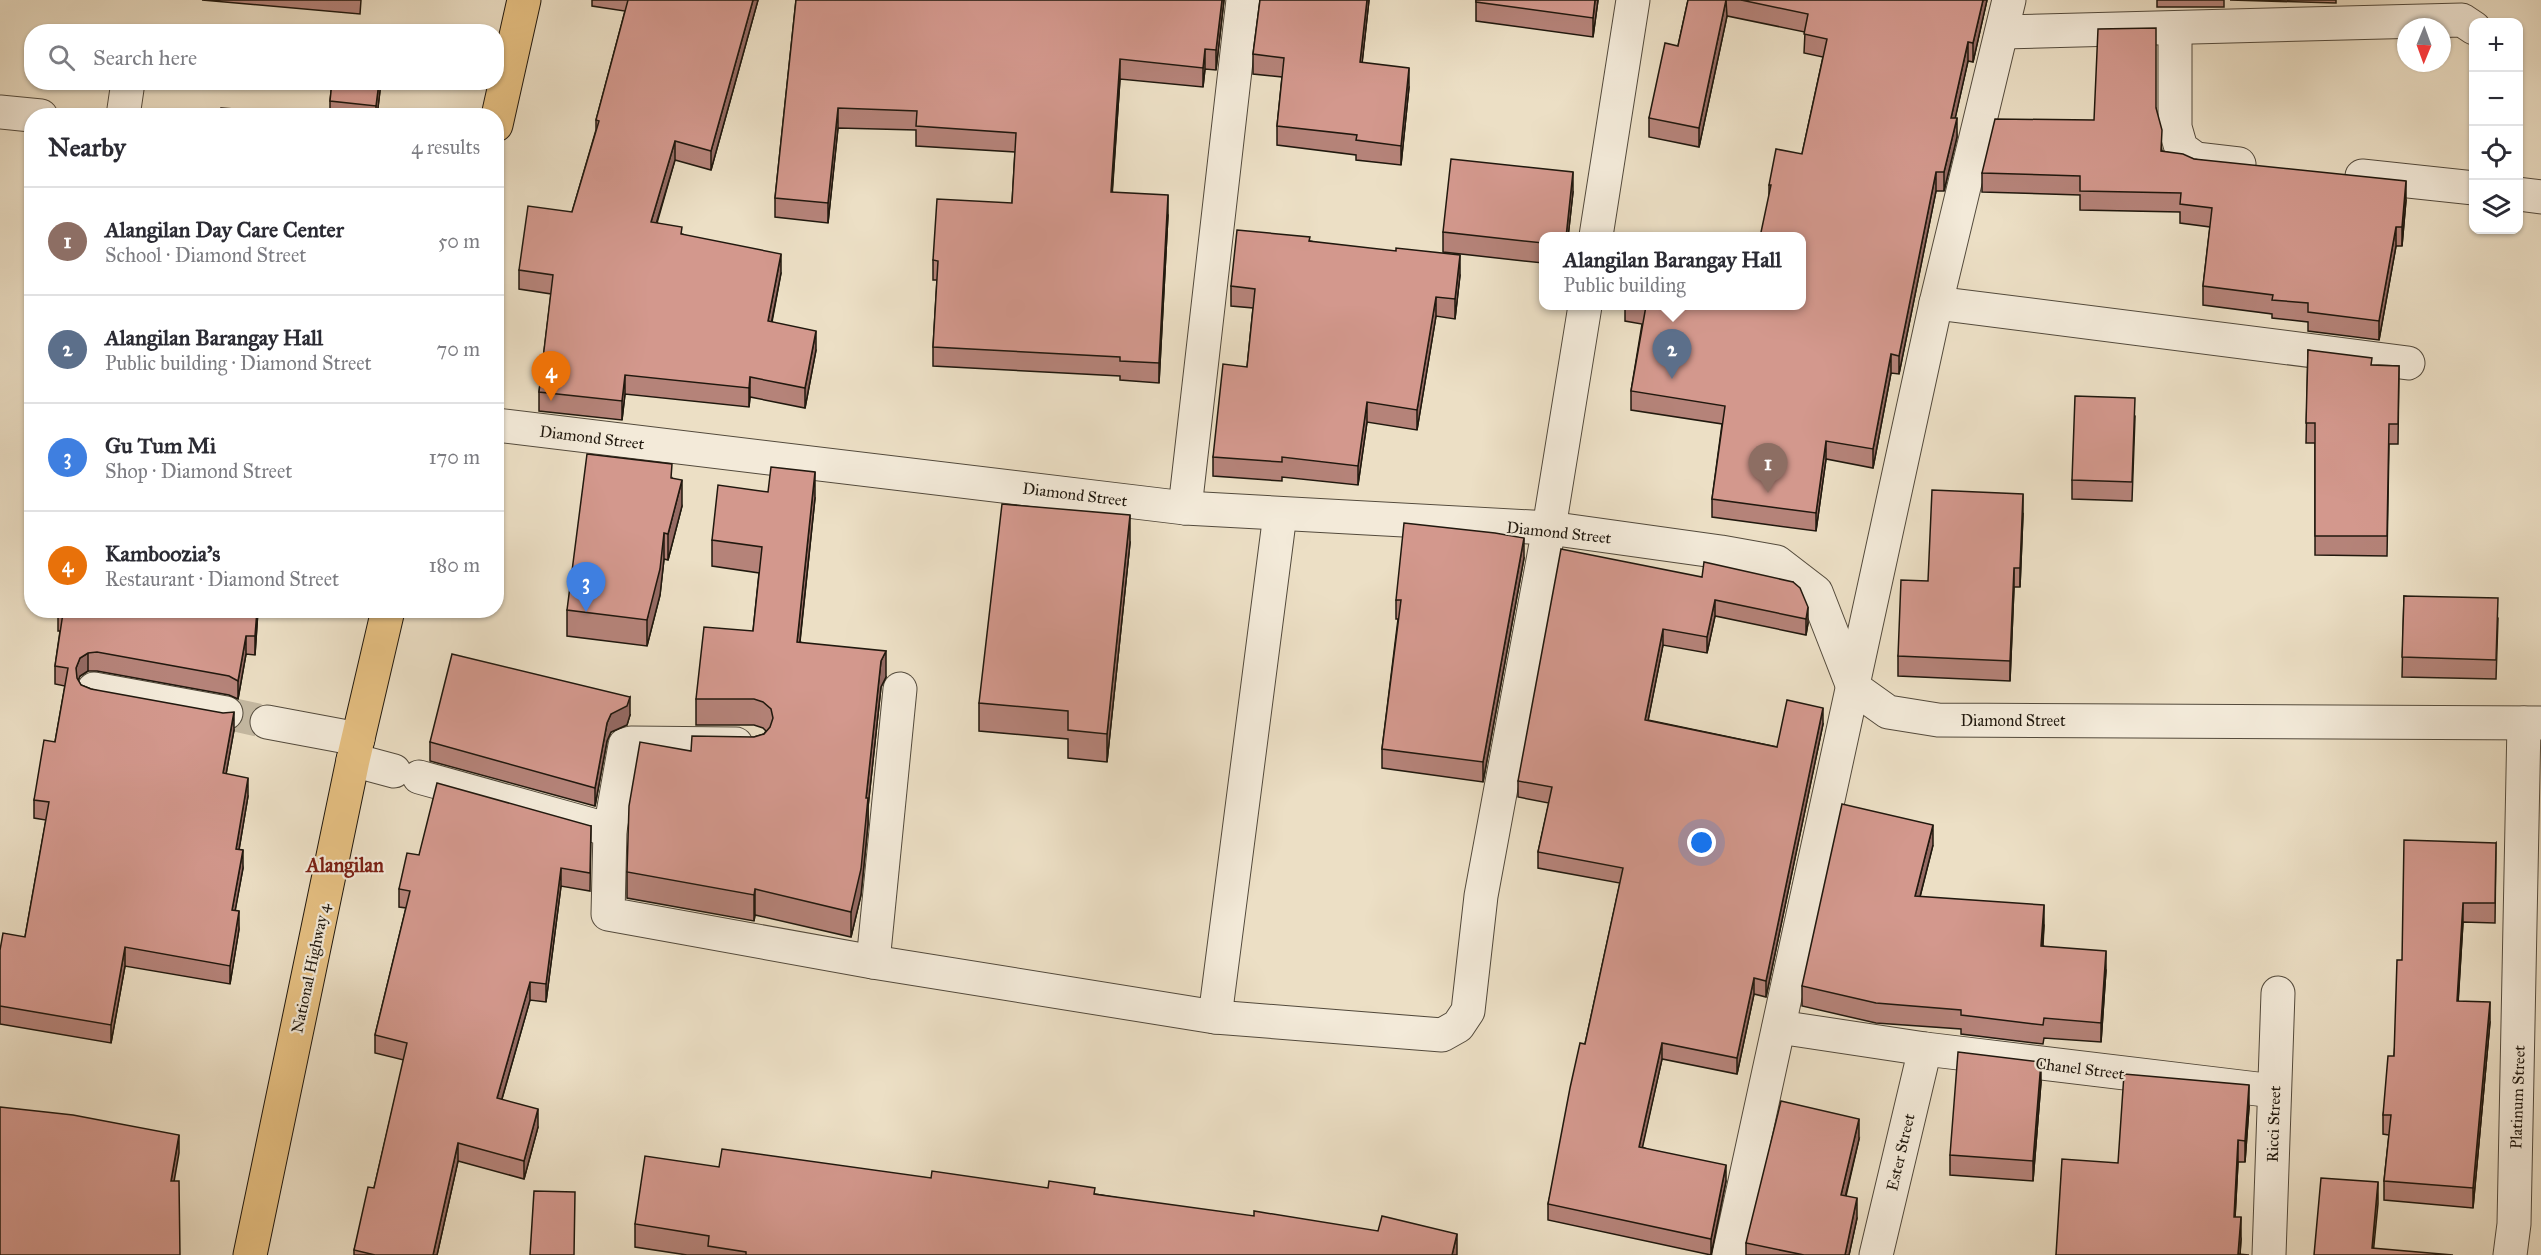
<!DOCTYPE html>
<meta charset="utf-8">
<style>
body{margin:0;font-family:"IM FELL Great Primer",serif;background:#f2f2f3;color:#2b2b33}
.controls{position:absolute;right:18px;top:18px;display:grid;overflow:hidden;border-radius:12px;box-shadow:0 2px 4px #0004}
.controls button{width:54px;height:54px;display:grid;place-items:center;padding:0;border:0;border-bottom:2px solid #e1e1e2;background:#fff;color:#2b2b33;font:30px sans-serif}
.compass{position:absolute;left:2397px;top:18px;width:54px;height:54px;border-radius:50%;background:#fff;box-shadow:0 2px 4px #0004;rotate:181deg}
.you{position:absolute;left:1702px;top:843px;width:21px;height:21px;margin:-15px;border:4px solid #fff;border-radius:50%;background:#1a73e8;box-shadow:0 0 0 9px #1a73e833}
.badge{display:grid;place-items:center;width:39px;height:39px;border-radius:50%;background:#8f2418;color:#fff;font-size:20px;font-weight:700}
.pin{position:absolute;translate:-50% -50px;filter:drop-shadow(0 2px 3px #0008)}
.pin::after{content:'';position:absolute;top:32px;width:21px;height:18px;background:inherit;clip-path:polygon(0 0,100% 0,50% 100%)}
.popup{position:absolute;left:1539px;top:232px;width:267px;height:78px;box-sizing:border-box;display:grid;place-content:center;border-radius:12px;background:#fff;filter:drop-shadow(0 2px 4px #0005);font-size:20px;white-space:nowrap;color:#7c7c81}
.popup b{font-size:22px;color:#2b2b33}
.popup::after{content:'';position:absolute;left:50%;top:100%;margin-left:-12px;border:12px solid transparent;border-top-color:#fff}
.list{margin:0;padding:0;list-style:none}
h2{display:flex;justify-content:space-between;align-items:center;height:78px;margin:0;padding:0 24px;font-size:26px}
h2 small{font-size:20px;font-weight:400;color:#7c7c81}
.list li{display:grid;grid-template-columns:39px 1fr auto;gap:18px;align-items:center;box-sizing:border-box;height:108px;padding:0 24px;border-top:2px solid #e1e1e2}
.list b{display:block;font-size:22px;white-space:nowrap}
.list p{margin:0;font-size:20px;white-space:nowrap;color:#7c7c81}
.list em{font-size:20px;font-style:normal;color:#7c7c81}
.icon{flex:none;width:33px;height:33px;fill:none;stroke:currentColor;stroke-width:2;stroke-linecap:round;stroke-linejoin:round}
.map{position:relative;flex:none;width:2541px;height:1255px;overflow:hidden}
.search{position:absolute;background:#fff;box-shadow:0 2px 4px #0004;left:24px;top:24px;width:480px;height:66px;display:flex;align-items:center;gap:15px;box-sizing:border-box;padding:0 21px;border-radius:24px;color:#7c7c81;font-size:22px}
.panel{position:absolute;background:#fff;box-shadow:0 2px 4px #0004;left:24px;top:108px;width:480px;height:510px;border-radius:24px}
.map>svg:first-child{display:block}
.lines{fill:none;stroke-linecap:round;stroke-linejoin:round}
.minor-tunnel{stroke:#c3b7a0;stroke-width:33;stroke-dasharray:33 16;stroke-linecap:butt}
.minor-casing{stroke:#534a3c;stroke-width:35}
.major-casing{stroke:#20180e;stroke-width:35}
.minor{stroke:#f3ead9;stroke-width:33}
.major{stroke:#e6c082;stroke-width:33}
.wall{fill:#b58379;stroke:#20180e;stroke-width:1.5}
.shaded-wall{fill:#946a63;stroke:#20180e;stroke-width:1.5}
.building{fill:#d3988d;stroke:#20180e;stroke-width:1.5}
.labels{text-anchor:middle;stroke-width:4.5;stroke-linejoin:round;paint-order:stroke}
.street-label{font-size:16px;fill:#20180e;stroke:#f3ead9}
.quarter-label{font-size:20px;font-weight:bold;fill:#7a1f14;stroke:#f3ead9}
</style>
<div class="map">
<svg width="2541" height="1255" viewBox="0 0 2541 1255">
<rect width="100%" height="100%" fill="#ecdfc5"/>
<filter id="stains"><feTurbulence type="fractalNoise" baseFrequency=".00333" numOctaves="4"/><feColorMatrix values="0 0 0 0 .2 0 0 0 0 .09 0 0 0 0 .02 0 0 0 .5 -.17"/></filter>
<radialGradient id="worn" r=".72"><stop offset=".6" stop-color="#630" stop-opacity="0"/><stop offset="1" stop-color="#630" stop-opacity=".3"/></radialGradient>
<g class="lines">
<polyline class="minor-tunnel" points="226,713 267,722"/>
<defs>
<g id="minor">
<polyline points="2175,28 2175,127 2181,148 2196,159 2239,164"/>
<polyline points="2003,32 2462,20 2474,28"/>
<polyline points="0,112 41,116"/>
<polyline points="123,116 128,82"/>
<polyline points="2362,176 2474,188"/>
<polyline points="2518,194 2541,197"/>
<polyline points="1596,236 1633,0"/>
<polyline points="1936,303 2408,363"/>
<polyline points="496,425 1185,508 1549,528 1721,552 1777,562 1816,592 1853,687 1888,712 1938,720 2541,723"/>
<polyline points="1185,508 1243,0"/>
<polyline points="94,689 226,713"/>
<polyline points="267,722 358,739"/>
<polyline points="736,744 631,743 625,745 610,830 608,914 873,962 1215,1017 1442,1035 1458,1026 1468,1011 1481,896 1549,528 1585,306"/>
<polyline points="353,760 394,771"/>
<polyline points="419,777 610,830"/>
<polyline points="873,962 900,689"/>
<polyline points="1215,1017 1280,514"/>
<polyline points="1779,1027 1925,1049 2274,1091"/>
<polyline points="1729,1255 1936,303 2009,0"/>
<polyline points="1876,1255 1925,1049"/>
<polyline points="2269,1255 2278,993"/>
<polyline points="2510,1255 2514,1224 2524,723"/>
</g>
<g id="major">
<polyline points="496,125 524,0"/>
<polyline points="250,1255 353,760 388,610"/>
</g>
</defs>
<use href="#minor" class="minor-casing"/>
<use href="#major" class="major-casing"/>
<use href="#minor" class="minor"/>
<use href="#major" class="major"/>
</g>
<g class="wall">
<polygon points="202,0 361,0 360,14"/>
<polygon points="592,0 758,0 711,170 675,160 657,223 682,234 781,273 772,322 816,350 805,408 750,397 749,407 625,394 622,420 539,411 539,392 551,294 519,289 519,270 572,212 596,130 596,120 625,11 592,6"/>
<polygon points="796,0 1224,0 1216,70 1205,69 1203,87 1120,79 1112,192 1168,215 1159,383 1120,380 1120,376 933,366 933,347 937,280 933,280 933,260 1012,203 1015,152 916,146 916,130 838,128 828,223 775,217 775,198"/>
<polygon points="1260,0 1369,0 1362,63 1409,87 1401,165 1356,160 1356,155 1277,145 1277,126 1282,77 1253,74 1253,54"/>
<polygon points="1476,0 1598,0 1593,37 1476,21"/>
<polygon points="1688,0 1987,0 1973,62 1968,61 1955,118 1957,137 1944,191 1936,191 1899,374 1891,373 1873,468 1826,459 1816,531 1712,517 1712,499 1722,424 1631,410 1631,391 1642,324 1625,321 1625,306 1801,306 1769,195 1769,185 1802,154 1823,57 1804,53 1805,32 1727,16 1699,147 1649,137 1649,118 1678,46"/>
<rect x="2157" y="0" width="67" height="7"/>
<polygon points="2230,0 2336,0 2336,3"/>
<polygon points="332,82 381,82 377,116 330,116 330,101"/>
<polygon points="2156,108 2162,151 2194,159 2406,200 2402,246 2396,246 2379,340 2308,331 2308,322 2272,318 2272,314 2203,305 2203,286 2210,227 2180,223 2180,212 2080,210 2080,195 1982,192 1982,173"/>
<polygon points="1573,192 1568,237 1543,237 1543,263 1443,252 1443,232"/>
<polygon points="1310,241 1460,275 1455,319 1436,316 1417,430 1367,422 1358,485 1282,477 1282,481 1213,476 1213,457 1247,367 1253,308 1231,306 1231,286"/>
<polygon points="2308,350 2372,365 2399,366 2398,444 2389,444 2387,556 2315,555 2315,443 2306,443"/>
<polygon points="2135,417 2132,501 2072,499 2072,480"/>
<polygon points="672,478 682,506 668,560 664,559 660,595 647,646 567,636 567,610"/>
<polygon points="768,492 815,498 800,642 886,677 881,687 868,807 868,824 861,895 851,937 755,915 754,921 627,898 627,872 691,751 754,737 764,734 766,731 763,728 754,725 696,725 696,699 753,631 759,573 712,566 712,540"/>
<polygon points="2023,514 2020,587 2014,587 2010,681 1898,676 1898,656 1928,581"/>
<polygon points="1130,543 1107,762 1068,758 1068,739 979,731 979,703"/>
<polygon points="1524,558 1483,782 1382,768 1382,749 1398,619 1396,619 1396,600"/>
<polygon points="1702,577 1793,582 1808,623 1806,635 1715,616 1707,653 1663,645 1648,720 1777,747 1823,724 1766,997 1754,994 1737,1074 1662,1059 1642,1147 1726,1181 1711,1255 1548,1220 1548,1204 1585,1044 1620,883 1538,868 1538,852 1549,803 1518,797 1518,781"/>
<polygon points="2404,596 2498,618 2496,679 2402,677"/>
<polygon points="58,610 258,610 255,655 246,654 238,699 229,695 97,671 88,671 80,676 78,680 81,685 91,689 234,730 226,774 248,796 239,850 243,868 235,910 239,929 230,984 125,966 111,1043 0,1024 0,950 25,937 46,820 34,818 34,800 55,742 65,686 55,684 55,666 60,631 58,631"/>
<polygon points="630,715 627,725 611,732 607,741 595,806 430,761 430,742"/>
<polygon points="591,826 590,891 561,886 546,1002 530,1000 502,1099 538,1127 524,1179 458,1161 437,1255 354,1255 354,1250 374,1188 404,1060 375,1053 375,1035 406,908 399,907 399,889 419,855"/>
<polygon points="2496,843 2495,923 2463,922 2458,1001 2490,1022 2473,1208 2384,1200 2384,1181 2389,1135 2383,1134 2383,1115 2394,1056 2402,960"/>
<polygon points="1933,845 1920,897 2044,925 2043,946 2106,970 2101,1042 2044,1038 2043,1044 1961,1034 1961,1029 1876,1023 1802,1006 1802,986"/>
<polygon points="2041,1082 2033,1181 1950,1175 1950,1155"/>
<polygon points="2249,1107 2245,1162 2238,1162 2235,1217 2241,1239 2240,1254 2056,1255 2118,1163"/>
<polygon points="1859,1139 1846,1196 1857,1218 1849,1255 1746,1255 1746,1243"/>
<polygon points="719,1167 931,1178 1095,1194 1457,1255 687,1255 635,1247 635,1224"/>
</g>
<g class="shaded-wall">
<polygon points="753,0 758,0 711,170 711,151"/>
<polygon points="1222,0 1224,0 1216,70 1216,50"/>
<polygon points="1367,0 1369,0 1360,82 1360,62"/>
<polygon points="1595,0 1598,0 1593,37 1593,18"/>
<polygon points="1726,0 1727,16 1699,147 1699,128"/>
<polygon points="1983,0 1987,0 1973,62 1973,43"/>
<polygon points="1968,42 1968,61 1951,137 1951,118"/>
<polygon points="1205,49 1205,69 1203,87 1203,68"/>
<polygon points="1120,59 1120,79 1111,212 1111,192"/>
<polygon points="1409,68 1409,87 1401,165 1401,146"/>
<polygon points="379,82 381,82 377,116 376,116 376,106"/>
<polygon points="838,108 838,128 828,223 828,203"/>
<polygon points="1957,118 1957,137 1944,191 1944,172"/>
<polygon points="675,141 675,160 651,241 651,222"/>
<polygon points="1573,172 1573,192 1568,237 1566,237"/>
<polygon points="1936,172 1936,191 1899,374 1899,356"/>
<polygon points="2406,181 2406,200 2402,246 2402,227"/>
<polygon points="1168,195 1168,215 1159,383 1159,363"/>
<polygon points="2396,227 2396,246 2379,340 2379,321"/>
<polygon points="781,254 781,273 768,340 768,321"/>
<polygon points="1460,255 1460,275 1455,319 1455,299"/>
<polygon points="1436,297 1436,316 1417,430 1417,410"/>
<polygon points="816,331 816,350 805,408 805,388"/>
<polygon points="1891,354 1891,373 1873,468 1873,449"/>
<polygon points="625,375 625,394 622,420 622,401"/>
<polygon points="750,377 750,397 749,407 749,388"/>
<polygon points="1367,402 1367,422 1358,485 1358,466"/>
<polygon points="1826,441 1826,459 1816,531 1816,513"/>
<polygon points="815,472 815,498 797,668 797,642"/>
<polygon points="682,480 682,506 668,560 668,534"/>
<polygon points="2023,494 2023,514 2020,587 2020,568"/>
<polygon points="1130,515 1130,543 1107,762 1107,734"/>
<polygon points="664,533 664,559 660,595 647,646 647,620"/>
<polygon points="1524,538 1524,558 1483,782 1483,762"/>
<polygon points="2014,568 2014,587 2010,681 2010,661"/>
<polygon points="1715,600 1715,616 1707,653 1707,637"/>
<polygon points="1808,607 1808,623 1806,635 1806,619"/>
<polygon points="257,610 258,610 255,655 255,636"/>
<polygon points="1663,629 1663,645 1645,736 1645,720"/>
<polygon points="246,636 246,654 238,699 238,681"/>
<polygon points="886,651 886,677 881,687 868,807 868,824 861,895 851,937 851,912 866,798 881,661"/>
<polygon points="88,653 88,671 80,676 76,686 76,668 80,658"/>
<polygon points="630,697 630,715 627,725 611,732 607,741 595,806 595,788 607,723 611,714"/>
<polygon points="1823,708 1823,724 1766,997 1766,981"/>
<polygon points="234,712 234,730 223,791 223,773"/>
<polygon points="248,778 248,796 236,867 236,849"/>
<polygon points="1933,825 1933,845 1915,916 1915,896"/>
<polygon points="243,850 243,868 232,928 232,910"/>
<polygon points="561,868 561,886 546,1002 546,984"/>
<polygon points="755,889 755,915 754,921 754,895"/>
<polygon points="2463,903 2463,922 2457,1021 2457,1001"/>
<polygon points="2044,905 2044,925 2041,965 2041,946"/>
<polygon points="239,911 239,929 230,984 230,966"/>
<polygon points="125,947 125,966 111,1043 111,1025"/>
<polygon points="2106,951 2106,970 2101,1042 2101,1023"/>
<polygon points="1754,978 1754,994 1737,1074 1737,1058"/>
<polygon points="530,982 530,1000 497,1116 497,1098"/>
<polygon points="2490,1002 2490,1022 2473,1208 2473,1188"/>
<polygon points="1662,1043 1662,1059 1639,1163 1639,1147"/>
<polygon points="2041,1062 2041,1082 2033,1181 2033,1161"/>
<polygon points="2249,1085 2249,1107 2245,1162 2245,1141"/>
<polygon points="538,1109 538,1127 524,1179 524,1161"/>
<polygon points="1859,1119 1859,1139 1841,1214 1841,1195"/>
<polygon points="179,1135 179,1153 171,1199 171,1181"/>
<polygon points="2238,1140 2238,1162 2234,1238 2234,1217"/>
<polygon points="458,1143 458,1161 437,1255 433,1255"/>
<polygon points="1726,1165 1726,1181 1711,1255 1711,1239"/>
<polygon points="2378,1182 2378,1204 2373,1255 2372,1248"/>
<polygon points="1857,1198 1857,1218 1849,1255 1845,1255"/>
<polygon points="2241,1217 2241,1239 2240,1255 2238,1255"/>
<polygon points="1457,1234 1457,1255 1452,1255"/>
</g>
<g class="building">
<polygon points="628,0 753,0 711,151 675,141 651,222 682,227 681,234 781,254 768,321 816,331 805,388 750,377 749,388 625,375 622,401 539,392 553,275 519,270 528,206 572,212 599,121 596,120"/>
<polygon points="796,0 1222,0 1216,50 1205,49 1203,68 1120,59 1111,192 1168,195 1159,363 1120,361 1120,357 933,347 938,261 933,260 937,199 1012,203 1016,133 916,126 917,111 838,108 828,203 775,198"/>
<polygon points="1260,0 1367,0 1360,62 1409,68 1401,146 1356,140 1357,135 1277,126 1284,58 1253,54"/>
<polygon points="1476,0 1595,0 1593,18 1476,2"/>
<polygon points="1688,0 1726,0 1699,128 1649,118 1665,43 1678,46"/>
<polygon points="1741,0 1983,0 1973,43 1968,42 1951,118 1957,118 1944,172 1936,172 1899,356 1891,354 1873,449 1826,441 1816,513 1712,499 1725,406 1631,391 1646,306 1642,306 1801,306 1801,237 1760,237 1771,185 1769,185 1776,149 1802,154 1827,39 1804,34 1808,14"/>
<polygon points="2156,28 2156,108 2162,130 2161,151 2183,154 2194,159 2406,181 2402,227 2396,227 2379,321 2308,312 2308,303 2272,300 2273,295 2203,286 2212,208 2180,204 2181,193 2080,191 2080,176 1982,173 1995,119 2094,120 2098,29"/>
<polygon points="332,82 379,82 376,106 330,101"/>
<polygon points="221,108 290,113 290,116 221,116"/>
<polygon points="1451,159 1573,172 1566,237 1543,237 1543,243 1443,232"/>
<polygon points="1237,230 1310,237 1309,241 1396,251 1396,248 1460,255 1455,299 1436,297 1417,410 1367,402 1358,466 1282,457 1282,462 1213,457 1223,364 1247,367 1255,289 1231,286"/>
<polygon points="2308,350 2372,358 2371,365 2399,366 2398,424 2389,424 2387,536 2315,536 2315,423 2306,423"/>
<polygon points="2075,396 2135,398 2132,482 2072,480"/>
<polygon points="587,454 672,464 671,478 682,480 668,534 664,533 660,569 647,620 567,610"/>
<polygon points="771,467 815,472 797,642 886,651 881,661 866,798 868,798 861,869 851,912 755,889 754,895 627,872 629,806 640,742 691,751 692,736 754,737 764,734 770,727 773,718 771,709 763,702 754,699 696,699 704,627 753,631 762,547 712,540 718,485 768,492"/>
<polygon points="1932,490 2023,494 2020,568 2014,568 2010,661 1898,656 1901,580 1928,581"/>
<polygon points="1002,504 1130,515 1107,734 1068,730 1068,711 979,703"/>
<polygon points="1404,523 1495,533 1524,538 1483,762 1382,749 1401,600 1396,600"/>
<polygon points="1561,549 1702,577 1704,562 1793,582 1800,588 1808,607 1806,619 1715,600 1707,637 1663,629 1645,720 1777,747 1787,700 1823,708 1766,981 1754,978 1737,1058 1662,1043 1639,1147 1726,1165 1711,1239 1548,1204 1570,1088 1580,1043 1585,1044 1623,868 1538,852 1552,787 1518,781"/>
<polygon points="2404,596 2498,598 2496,660 2402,657"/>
<polygon points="58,610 257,610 255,636 246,636 238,681 229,676 97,652 88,653 80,658 76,668 77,678 81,685 91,689 223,713 234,712 223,773 248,778 236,849 243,850 232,910 239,911 230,966 125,947 111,1025 0,1006 0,950 3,933 25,937 49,802 34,800 44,740 55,742 68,668 55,666 63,613 58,613"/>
<polygon points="452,654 630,697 627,706 611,714 607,723 595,788 430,742"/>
<polygon points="437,783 591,826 590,873 561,868 546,984 530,982 497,1098 538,1109 524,1161 458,1143 433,1255 375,1255 354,1250 368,1187 374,1188 407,1043 375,1035 410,891 399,889 407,853 419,855"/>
<polygon points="1842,804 1933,825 1915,896 2044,905 2041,946 2106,951 2101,1023 2044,1018 2043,1025 1961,1015 1961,1010 1876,1003 1802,986"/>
<polygon points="2404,840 2496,843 2495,903 2463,903 2457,1001 2490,1002 2473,1188 2384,1181 2391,1115 2383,1115 2388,1056 2394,1056 2397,960 2402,960"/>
<polygon points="1958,1052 2041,1062 2033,1161 1950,1155"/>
<polygon points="2124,1074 2249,1085 2245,1141 2238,1140 2234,1217 2241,1217 2238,1254 2249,1255 2056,1255 2062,1159 2118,1163"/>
<polygon points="1781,1101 1859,1119 1841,1195 1857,1198 1845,1255 1804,1255 1746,1243"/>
<polygon points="0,1107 73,1115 179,1135 171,1181 179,1181 180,1255 0,1255"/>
<polygon points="722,1149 931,1178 932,1171 1048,1188 1049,1181 1095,1188 1094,1194 1254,1216 1254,1211 1378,1231 1382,1216 1457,1234 1452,1255 746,1255 746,1252 708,1246 709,1236 635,1224 645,1156 719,1167"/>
<polygon points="2321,1178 2378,1182 2372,1248 2453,1255 2314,1255"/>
<polygon points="534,1191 575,1192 574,1255 530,1255"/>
</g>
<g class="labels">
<g class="street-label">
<text transform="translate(592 437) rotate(7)" y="6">Diamond Street</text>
<text transform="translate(1075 494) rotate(7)" y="6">Diamond Street</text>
<text transform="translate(1559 532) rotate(6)" y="6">Diamond Street</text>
<text x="2013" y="726">Diamond Street</text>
<text transform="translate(310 968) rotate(-78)" y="6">National Highway 4</text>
<text transform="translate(2080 1068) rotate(7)" y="6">Chanel Street</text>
<text transform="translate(2517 1097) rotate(-88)" y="6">Platinum Street</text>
<text transform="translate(2273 1124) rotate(-88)" y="6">Ricci Street</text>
<text transform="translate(1900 1152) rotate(-77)" y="6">Ester Street</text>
</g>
<g class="quarter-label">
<text x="345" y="872">Alangilan</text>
</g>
</g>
<rect width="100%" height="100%" filter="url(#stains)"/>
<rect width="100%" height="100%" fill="url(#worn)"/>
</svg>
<div class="controls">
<button>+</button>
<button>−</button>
<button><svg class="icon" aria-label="locate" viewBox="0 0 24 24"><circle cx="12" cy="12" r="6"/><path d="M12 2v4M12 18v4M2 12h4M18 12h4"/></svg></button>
<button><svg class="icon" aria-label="layers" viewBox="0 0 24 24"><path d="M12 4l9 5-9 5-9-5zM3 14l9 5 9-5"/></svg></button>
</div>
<svg class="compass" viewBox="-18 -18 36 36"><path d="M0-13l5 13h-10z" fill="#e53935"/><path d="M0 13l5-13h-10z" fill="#7c7c81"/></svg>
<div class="you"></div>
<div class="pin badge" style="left:1768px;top:493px;background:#8d6e63">1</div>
<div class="pin badge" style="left:1672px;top:379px;background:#5c6f8a">2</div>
<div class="popup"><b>Alangilan Barangay Hall</b>Public building</div>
<div class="pin badge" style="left:586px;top:612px;background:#3f7fe0">3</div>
<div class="pin badge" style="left:551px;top:401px;background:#e8710a">4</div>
<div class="search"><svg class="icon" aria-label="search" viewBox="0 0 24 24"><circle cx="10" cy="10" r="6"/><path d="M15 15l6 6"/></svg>Search here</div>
<section class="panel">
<h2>Nearby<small>4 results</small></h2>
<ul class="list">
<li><span class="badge" style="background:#8d6e63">1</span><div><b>Alangilan Day Care Center</b><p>School · Diamond Street</p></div><em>50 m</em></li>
<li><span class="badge" style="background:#5c6f8a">2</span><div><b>Alangilan Barangay Hall</b><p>Public building · Diamond Street</p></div><em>70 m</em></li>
<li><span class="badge" style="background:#3f7fe0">3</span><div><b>Gu Tum Mi</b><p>Shop · Diamond Street</p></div><em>170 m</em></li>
<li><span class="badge" style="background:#e8710a">4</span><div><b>Kamboozia's</b><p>Restaurant · Diamond Street</p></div><em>180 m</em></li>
</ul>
</section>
</div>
